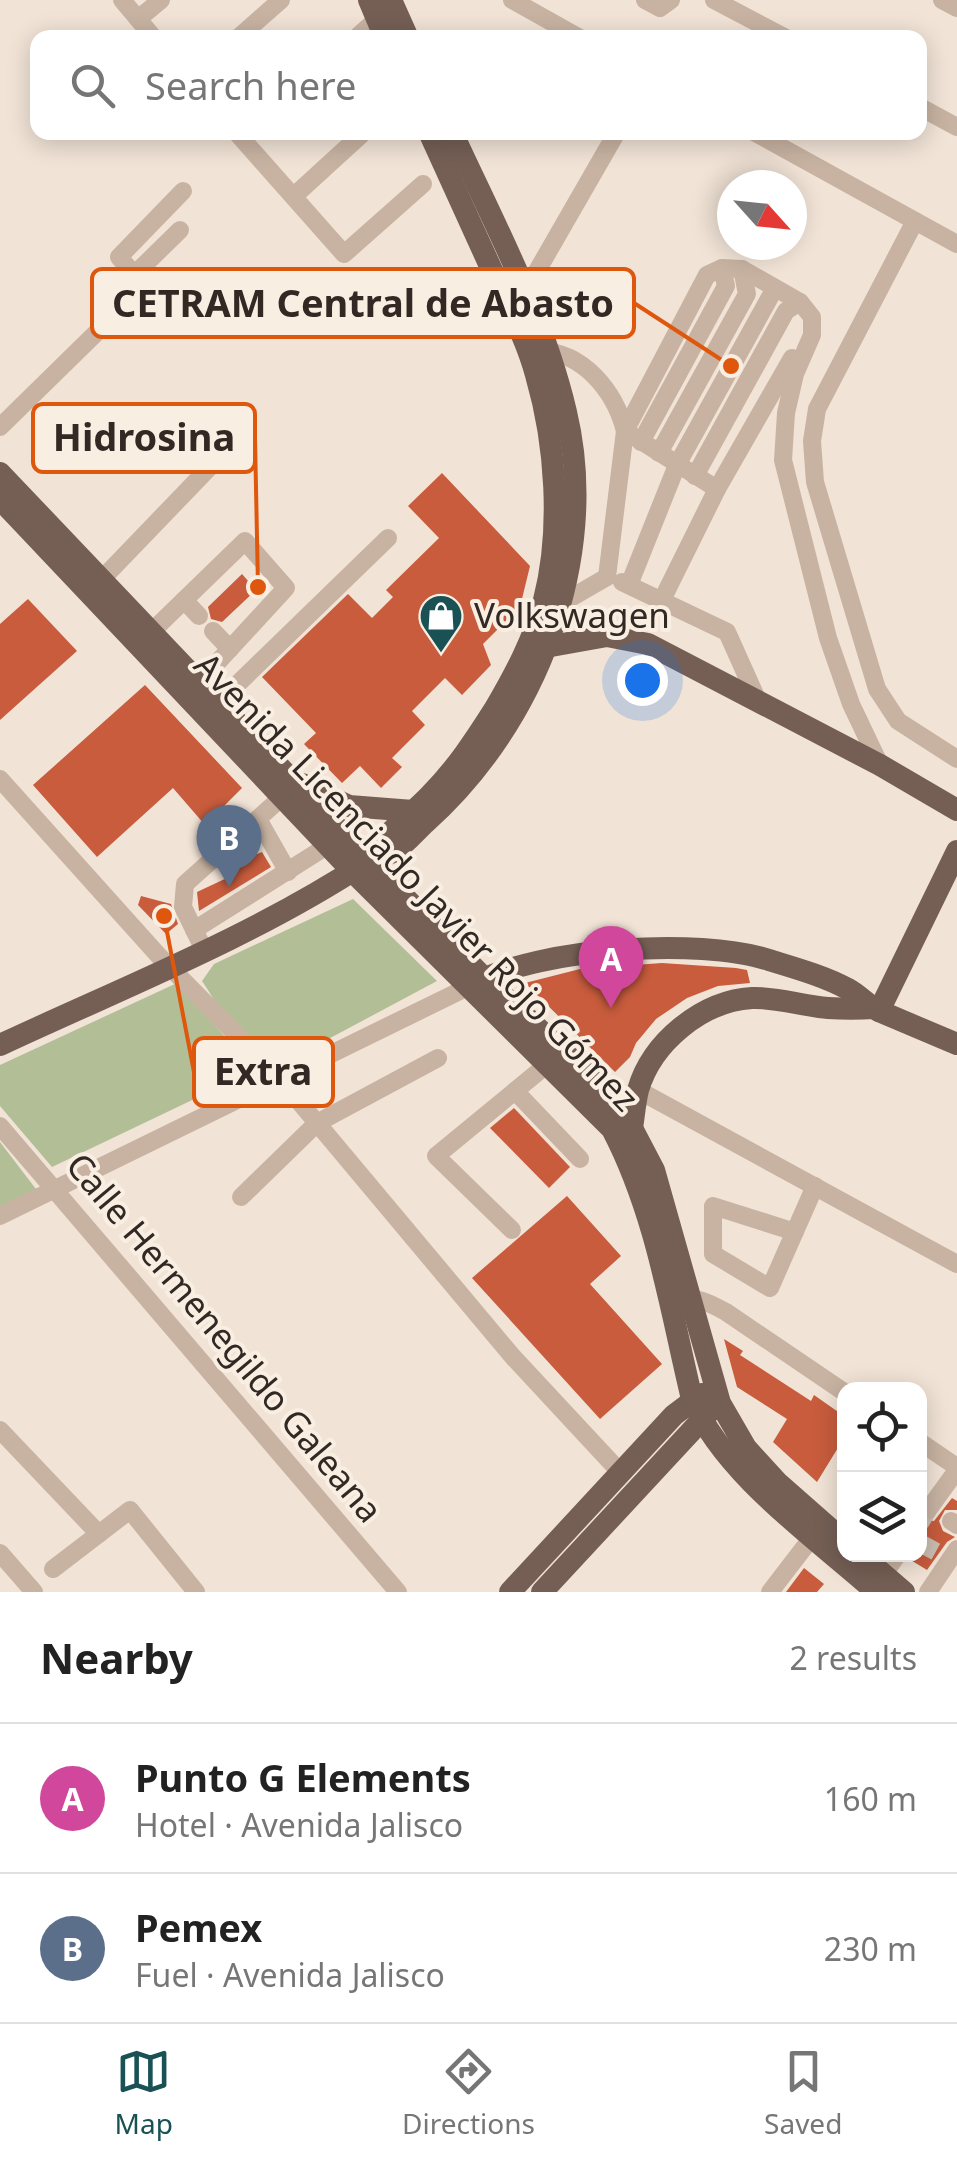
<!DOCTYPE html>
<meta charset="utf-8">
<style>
body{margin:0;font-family:"Noto Sans",sans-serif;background:#f2f2f2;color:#222}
.controls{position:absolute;right:30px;bottom:30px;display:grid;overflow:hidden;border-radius:20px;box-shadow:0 5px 25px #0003}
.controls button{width:90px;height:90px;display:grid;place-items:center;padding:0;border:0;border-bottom:2px solid #e0e0e0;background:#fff;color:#222;font:50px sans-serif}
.compass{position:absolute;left:717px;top:170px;width:90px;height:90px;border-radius:50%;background:#fff;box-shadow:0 5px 25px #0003;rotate:117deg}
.you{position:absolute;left:642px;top:680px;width:35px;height:35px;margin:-25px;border:8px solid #fff;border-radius:50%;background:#1a73e8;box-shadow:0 0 0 15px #1a73e833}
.badge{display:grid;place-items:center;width:65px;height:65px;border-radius:50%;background:#1a5154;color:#fff;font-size:32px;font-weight:700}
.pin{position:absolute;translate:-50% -82px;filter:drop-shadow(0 2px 5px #0008)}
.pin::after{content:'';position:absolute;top:52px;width:35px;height:30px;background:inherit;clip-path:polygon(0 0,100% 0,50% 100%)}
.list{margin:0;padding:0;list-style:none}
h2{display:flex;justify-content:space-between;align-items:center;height:130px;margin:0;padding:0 40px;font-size:42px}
h2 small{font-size:32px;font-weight:400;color:#767676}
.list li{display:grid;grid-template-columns:65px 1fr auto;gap:30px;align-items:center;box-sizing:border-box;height:150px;padding:0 40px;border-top:2px solid #e0e0e0}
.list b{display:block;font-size:38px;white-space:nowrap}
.list p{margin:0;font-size:32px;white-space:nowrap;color:#767676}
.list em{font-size:32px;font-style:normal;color:#767676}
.icon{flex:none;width:55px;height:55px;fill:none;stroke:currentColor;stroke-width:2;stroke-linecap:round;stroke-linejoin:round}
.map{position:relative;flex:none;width:957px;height:1592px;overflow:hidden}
.search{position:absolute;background:#fff;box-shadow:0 5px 25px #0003;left:30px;right:30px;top:30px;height:110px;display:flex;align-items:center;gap:25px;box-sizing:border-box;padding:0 35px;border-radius:20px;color:#767676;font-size:38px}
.sheet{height:430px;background:#fff}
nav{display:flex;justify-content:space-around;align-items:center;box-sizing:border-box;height:140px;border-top:2px solid #e0e0e0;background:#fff;font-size:28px;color:#767676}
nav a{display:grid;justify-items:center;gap:5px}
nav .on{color:#1a5154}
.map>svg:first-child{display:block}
.green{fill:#b2bf96}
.building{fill:#c85c3d}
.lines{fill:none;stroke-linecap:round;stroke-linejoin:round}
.minor-tunnel{stroke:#cbbeb2;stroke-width:18;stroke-dasharray:18 9;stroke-linecap:butt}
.minor{stroke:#c8b3a2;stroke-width:18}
.major{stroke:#755f55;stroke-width:22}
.labels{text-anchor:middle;stroke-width:8;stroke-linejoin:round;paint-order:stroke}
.poi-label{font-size:35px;fill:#332924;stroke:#f9eee2;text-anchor:start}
.street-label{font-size:35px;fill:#332924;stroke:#f9eee2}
.leader{fill:none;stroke:#df570d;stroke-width:4}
.callout-dot{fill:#df570d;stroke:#f9eee2;stroke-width:4}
.callout{fill:#f9eee2;stroke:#df570d;stroke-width:4}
.callout-label{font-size:38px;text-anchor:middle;font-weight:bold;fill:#332924}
</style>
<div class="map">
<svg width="957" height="1592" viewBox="0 0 957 1592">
<rect width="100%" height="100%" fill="#f1e3d6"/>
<g class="green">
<path d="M353 899 437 981 319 1044C293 1048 255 1046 234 1027 221 1015 212 995 202 981L214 964Z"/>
<polygon points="177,983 255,1070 52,1167 0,1106 0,1065"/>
<polygon points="0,1142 39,1193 0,1213"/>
</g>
<g class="building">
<polygon points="442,473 530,566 520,607 483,644 491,665 462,695 445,678 412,711 425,725 392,758 402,767 381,788 360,766 342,783 304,744 316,733 262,677 348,594 372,618 393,597 386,590 439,538 408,506"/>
<polygon points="242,574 256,590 222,622 211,619 208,607"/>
<polygon points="28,599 77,651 0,720 0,624"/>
<polygon points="145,685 242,788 205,825 173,788 97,857 33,785"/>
<polygon points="262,852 271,867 199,911 197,892 229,877 224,867"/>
<polygon points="141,896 171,904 178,924 166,934 138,905"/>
<polygon points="662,963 736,968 747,970 750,983 718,986 687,998 656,1019 636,1043 630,1057 615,1072 525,983 580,969"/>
<polygon points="514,1108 570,1167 549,1188 490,1128"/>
<polygon points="567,1196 621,1256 590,1284 662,1364 600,1419 472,1278"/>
<polygon points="724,1339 743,1351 740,1355 811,1401 814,1395 844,1416 844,1438 817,1482 773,1442 787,1419 737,1387"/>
<polygon points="952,1498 957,1501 957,1510 945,1510 939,1521 943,1531 955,1537 947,1542 927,1570 909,1559 910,1554 920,1554 920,1519 934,1521"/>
<polygon points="804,1568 824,1584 817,1592 786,1592"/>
</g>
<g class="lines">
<g class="minor-tunnel">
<polyline points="920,1523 928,1510"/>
<polyline points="920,1543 944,1556"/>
</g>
<g class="minor">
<polyline points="122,0 154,38"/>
<polyline points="512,0 580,38"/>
<polyline points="645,0 660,8 671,0"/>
<polyline points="714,0 786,38"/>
<polyline points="942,0 957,8"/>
<polyline points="138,19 161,0"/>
<polyline points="238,38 281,0"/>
<polyline points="356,38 377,19"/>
<polyline points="920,107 957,127"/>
<polyline points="236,132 344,254 423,184"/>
<polyline points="754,132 957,244"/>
<polyline points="294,196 364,132"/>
<polyline points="915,221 817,409 812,441 815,482 877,689 898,721 957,759"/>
<polyline points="134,275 180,230"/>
<polyline points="525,292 617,132"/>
<path d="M540 351C584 352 615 392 625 431L717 489"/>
<polyline points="0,427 144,286 119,257 183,191"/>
<polyline points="641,442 726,286 722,268"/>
<polyline points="659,453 747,294 742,269"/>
<polyline points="695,476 786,311 800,302"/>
<polyline points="101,580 230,446"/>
<polyline points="622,582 727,632 757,699"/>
<polyline points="629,585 677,465 775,288"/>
<polyline points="184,600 199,616"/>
<polyline points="662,600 717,489 792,358"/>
<polyline points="562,603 607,577 625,431 707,275 722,268 742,269 800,302 812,317 812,335 795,374 786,413 783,460 828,638 851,704 880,765"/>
<polyline points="213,631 230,649"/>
<polyline points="142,641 245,541 286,588 192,690"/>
<polyline points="218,703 388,538"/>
<polyline points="0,779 158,955 281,1080 513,1357 620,1472"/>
<polyline points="258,819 288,872"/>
<polyline points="194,930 327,846"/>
<polyline points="204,950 183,907 185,884 281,798"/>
<polyline points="254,1051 311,1064"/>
<polyline points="638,1090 957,1264"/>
<polyline points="515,1091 580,1159"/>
<polyline points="0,1126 398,1592"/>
<polyline points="241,1197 317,1123 438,1058"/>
<polyline points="0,1216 470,986"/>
<polyline points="512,1230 436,1156 555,1058"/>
<polyline points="795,1232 713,1206 713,1254 770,1288 815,1186"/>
<path d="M679 1299C697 1296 711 1304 726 1312L844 1392"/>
<polyline points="0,1430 99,1534"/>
<polyline points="920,1442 957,1467"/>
<polyline points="928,1510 957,1470"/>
<polyline points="951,1521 957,1525"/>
<polyline points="0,1553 34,1592"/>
<polyline points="53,1569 130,1510 196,1592"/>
<polyline points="876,1585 898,1554"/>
<polyline points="770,1592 813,1536"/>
<polyline points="928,1592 957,1549"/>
</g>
<g class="major">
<polyline points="369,0 385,38"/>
<polyline points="391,0 408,38"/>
<polyline points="0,473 368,860 484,978 585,1072 632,1128 654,1170 720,1403 746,1448 777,1482 844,1541"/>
<path d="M0 499 353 872 612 1129C656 1213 670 1307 692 1399 725 1476 815 1537 876 1592"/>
<polyline points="540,648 607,636 648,644 880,765 957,810"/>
<polyline points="302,784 349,806 413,811"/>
<path d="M368 860C383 834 409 817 430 795 455 770 475 740 494 710 514 676 534 639 544 600 562 530 556 444 536 375 527 341 510 309 495 277 473 229 451 181 429 132"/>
<path d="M475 983C541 948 698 937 769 960 795 968 824 976 848 989 859 995 868 1005 879 1011 905 1022 931 1033 957 1044"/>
<polyline points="879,1011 957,851"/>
<path d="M0 1045C122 988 252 937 365 863 373 858 384 857 393 852 405 845 416 831 426 822 536 724 601 558 566 412 543 314 494 223 452 132"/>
<path d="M632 1128C634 1116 635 1102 638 1090 652 1042 702 1001 752 998 777 997 803 1006 828 1008 843 1009 859 1009 874 1008"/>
<polyline points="860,1554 904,1592"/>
<polyline points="510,1592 674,1415 702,1394"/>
<polyline points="542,1592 710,1411"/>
</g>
</g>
<defs>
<symbol id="shop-pin" viewBox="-11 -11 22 30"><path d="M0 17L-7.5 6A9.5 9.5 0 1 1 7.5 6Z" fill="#1a5154" stroke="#f9eee2"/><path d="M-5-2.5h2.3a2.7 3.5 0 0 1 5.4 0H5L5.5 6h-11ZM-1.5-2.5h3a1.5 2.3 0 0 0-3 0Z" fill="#fff"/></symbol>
</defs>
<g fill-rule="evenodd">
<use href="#shop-pin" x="416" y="591" width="50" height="68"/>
</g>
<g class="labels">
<g class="poi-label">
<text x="474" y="628">Volkswagen</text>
</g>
<g class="street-label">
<text transform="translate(416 882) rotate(46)" y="12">Avenida Licenciado Javier Rojo Gómez</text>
<text transform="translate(224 1338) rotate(50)" y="12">Calle Hermenegildo Galeana</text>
</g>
</g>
<path class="leader" d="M731 366L634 303M258 587L255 438M164 916L194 1072"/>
<g class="callout-dot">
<circle cx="731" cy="366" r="10"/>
<circle cx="258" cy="587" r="10"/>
<circle cx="164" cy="916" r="10"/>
</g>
<g class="callout">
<rect x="92" y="269" width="542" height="68" rx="10"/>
<rect x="33" y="404" width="222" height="68" rx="10"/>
<rect x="194" y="1038" width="139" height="68" rx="10"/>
</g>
<g class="callout-label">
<text x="363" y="317">CETRAM Central de Abasto</text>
<text x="144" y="451">Hidrosina</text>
<text x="263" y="1085">Extra</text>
</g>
</svg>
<div class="controls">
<button><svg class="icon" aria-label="locate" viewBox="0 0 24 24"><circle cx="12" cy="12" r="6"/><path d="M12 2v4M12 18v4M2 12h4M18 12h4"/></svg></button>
<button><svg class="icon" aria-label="layers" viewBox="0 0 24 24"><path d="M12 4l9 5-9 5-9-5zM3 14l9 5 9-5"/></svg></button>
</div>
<svg class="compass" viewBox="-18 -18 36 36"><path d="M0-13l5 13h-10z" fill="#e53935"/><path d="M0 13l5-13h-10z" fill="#767676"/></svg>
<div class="you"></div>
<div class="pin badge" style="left:611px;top:1008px;background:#d1479c">A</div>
<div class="pin badge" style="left:229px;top:887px;background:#5c6f8a">B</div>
<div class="search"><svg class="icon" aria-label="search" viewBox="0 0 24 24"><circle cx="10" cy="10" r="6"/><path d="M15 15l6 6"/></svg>Search here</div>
</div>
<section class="sheet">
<h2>Nearby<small>2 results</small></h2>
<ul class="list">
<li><span class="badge" style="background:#d1479c">A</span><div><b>Punto G Elements</b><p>Hotel · Avenida Jalisco</p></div><em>160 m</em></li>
<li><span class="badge" style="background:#5c6f8a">B</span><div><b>Pemex</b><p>Fuel · Avenida Jalisco</p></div><em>230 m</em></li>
</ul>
</section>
<nav>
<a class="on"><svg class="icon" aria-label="map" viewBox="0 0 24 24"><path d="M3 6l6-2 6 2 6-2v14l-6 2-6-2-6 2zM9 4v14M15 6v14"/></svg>Map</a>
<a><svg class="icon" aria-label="directions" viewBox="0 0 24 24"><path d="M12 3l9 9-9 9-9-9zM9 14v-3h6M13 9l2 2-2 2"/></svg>Directions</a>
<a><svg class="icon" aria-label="saved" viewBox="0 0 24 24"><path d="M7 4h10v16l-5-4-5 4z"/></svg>Saved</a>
</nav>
